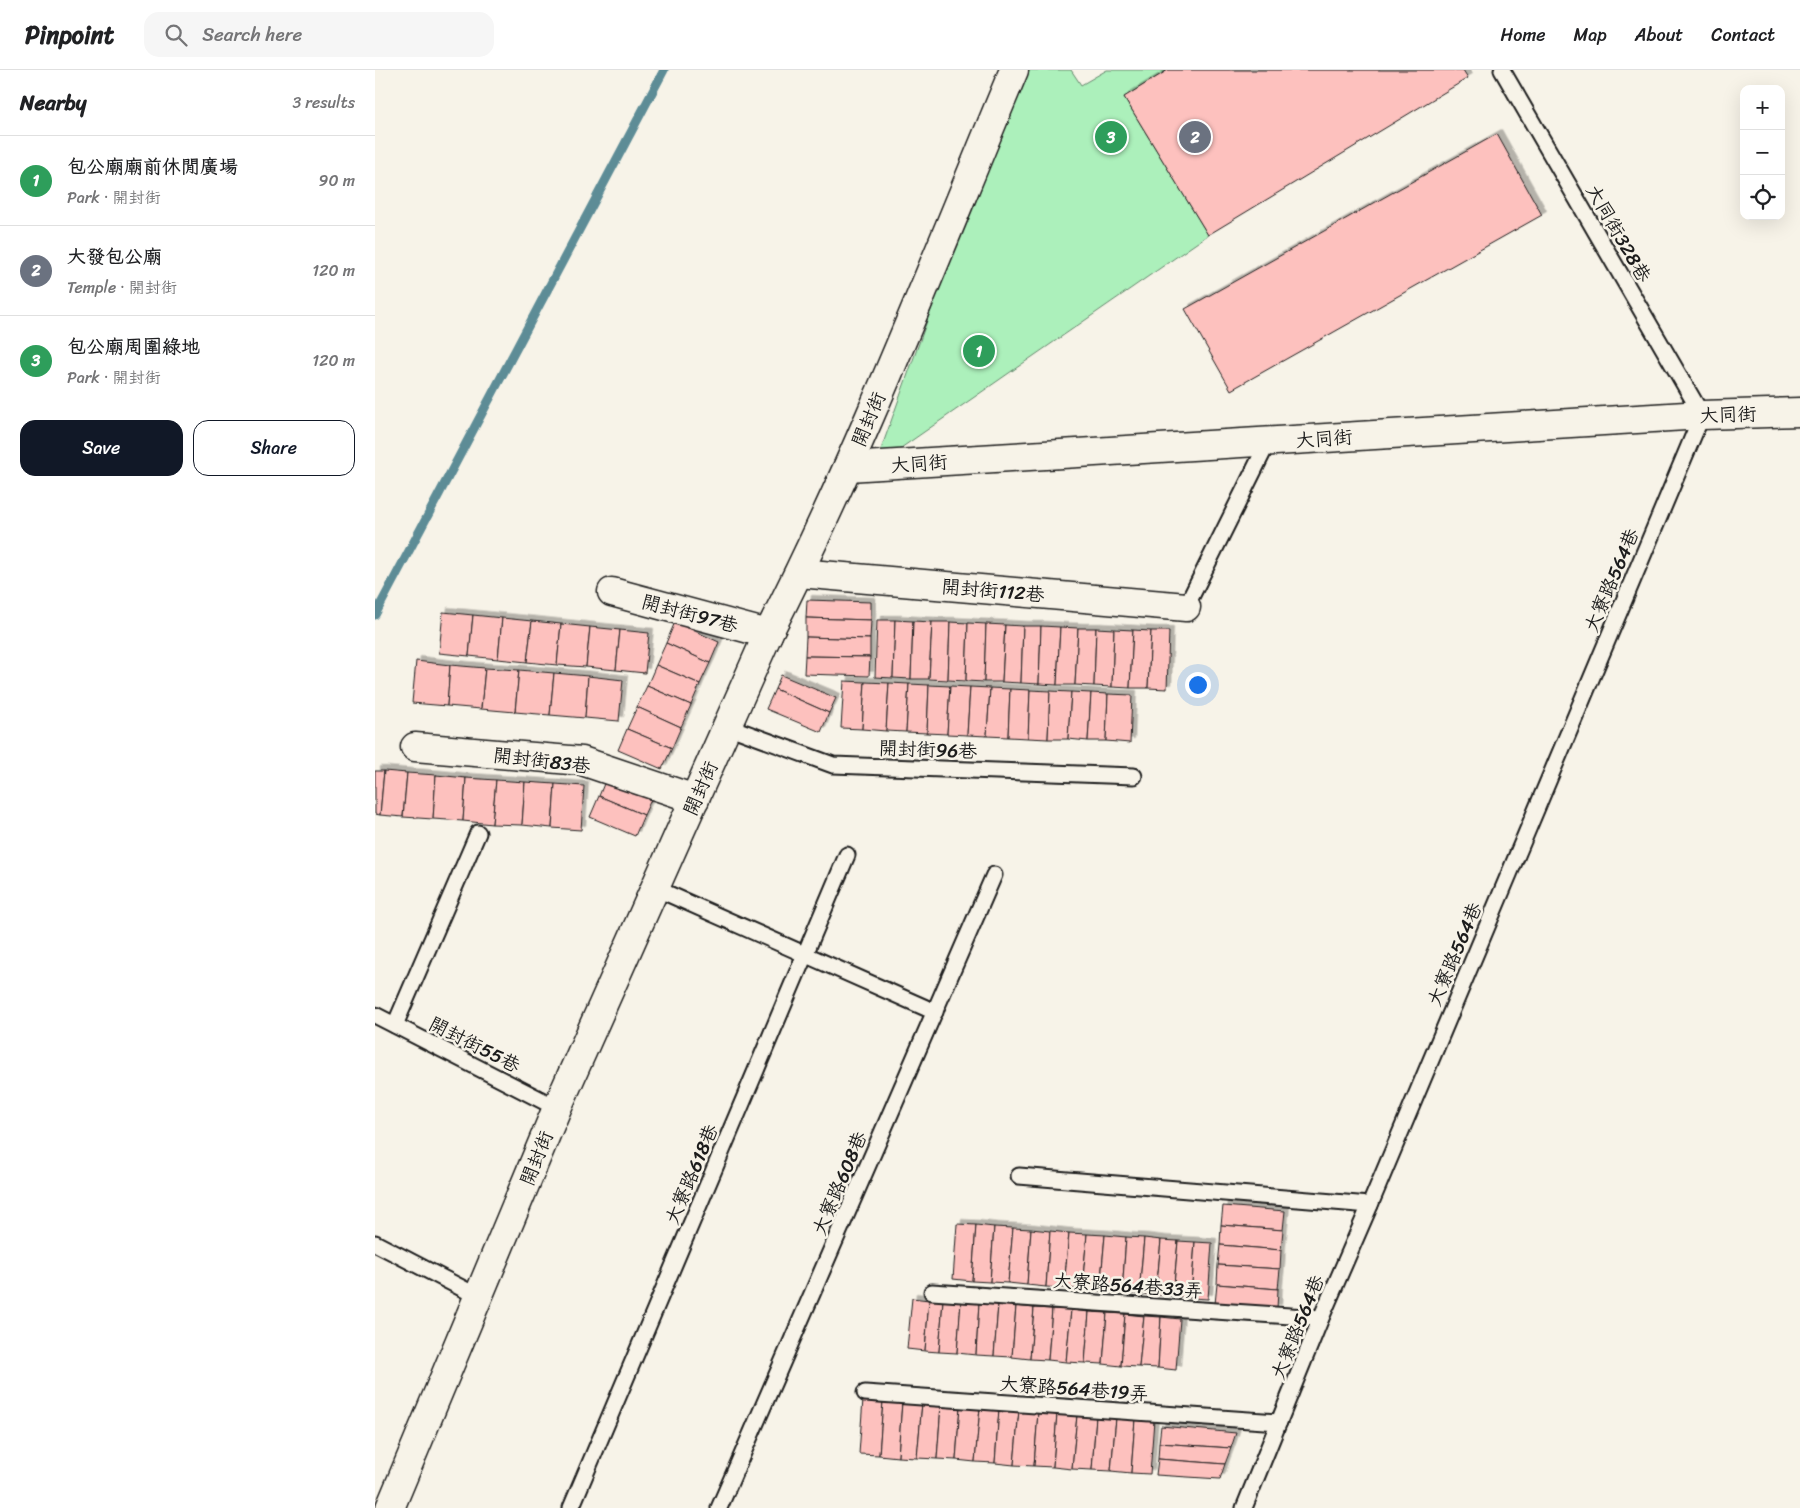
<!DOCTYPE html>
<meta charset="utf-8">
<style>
body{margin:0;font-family:Sriracha,"LXGW WenKai TC",sans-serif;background:#f6f6f6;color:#202124}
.controls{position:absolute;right:15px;top:15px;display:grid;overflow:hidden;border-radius:10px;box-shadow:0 5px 20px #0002}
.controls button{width:45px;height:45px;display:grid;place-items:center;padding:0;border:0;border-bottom:1px solid #e0e0e0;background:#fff;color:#202124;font:25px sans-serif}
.you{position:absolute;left:822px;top:614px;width:18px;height:18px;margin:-12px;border:4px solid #fff;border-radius:50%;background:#1a73e8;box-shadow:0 0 0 8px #1a73e833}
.badge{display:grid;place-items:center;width:32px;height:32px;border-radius:50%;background:#111827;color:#fff;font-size:16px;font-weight:700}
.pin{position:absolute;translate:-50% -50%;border:2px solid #fff;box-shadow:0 1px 5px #0006}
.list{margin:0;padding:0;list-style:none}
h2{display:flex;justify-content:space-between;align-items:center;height:65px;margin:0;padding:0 20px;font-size:21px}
h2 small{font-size:16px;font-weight:400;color:#757577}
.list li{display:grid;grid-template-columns:32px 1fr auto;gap:15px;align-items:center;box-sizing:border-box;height:90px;padding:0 20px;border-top:1px solid #e0e0e0}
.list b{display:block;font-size:19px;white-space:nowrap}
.list p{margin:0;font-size:16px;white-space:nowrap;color:#757577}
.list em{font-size:16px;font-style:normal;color:#757577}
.actions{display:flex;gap:10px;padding:15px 20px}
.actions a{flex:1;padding:11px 0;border:1px solid #111827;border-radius:15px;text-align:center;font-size:18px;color:#111827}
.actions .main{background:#111827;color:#fff}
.icon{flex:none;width:28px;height:28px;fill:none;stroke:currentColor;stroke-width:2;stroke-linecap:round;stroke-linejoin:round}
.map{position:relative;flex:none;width:1425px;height:1438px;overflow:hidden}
header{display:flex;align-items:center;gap:30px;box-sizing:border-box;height:70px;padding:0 25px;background:#fff;border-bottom:1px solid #e0e0e0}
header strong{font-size:24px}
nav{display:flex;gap:28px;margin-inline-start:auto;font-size:18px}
.search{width:350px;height:45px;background:#f6f6f6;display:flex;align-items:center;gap:12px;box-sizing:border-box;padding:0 18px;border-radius:15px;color:#757577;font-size:19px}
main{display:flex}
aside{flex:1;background:#fff}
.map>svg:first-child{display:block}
.green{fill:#acf0bb;stroke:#64866c}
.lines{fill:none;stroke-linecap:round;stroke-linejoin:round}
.stream{stroke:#5d8c96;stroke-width:9}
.building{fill:#fdc1be;stroke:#1c1c1c;filter:url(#shadow)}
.lane-casing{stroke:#1c1c1c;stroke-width:19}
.street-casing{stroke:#1c1c1c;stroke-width:31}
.lane{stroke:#f7f3e8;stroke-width:15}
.street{stroke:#f7f3e8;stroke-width:28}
.labels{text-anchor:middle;stroke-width:5;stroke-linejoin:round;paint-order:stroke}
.street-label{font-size:19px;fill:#1c1c1c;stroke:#f7f3e8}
</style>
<header>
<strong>Pinpoint</strong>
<div class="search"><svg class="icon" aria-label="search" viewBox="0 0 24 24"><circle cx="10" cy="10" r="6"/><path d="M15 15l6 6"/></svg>Search here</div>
<nav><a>Home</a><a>Map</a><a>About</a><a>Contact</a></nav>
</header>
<main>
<aside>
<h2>Nearby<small>3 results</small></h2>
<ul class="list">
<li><span class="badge" style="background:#2e9e5b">1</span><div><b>包公廟廟前休閒廣場</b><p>Park · 開封街</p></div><em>90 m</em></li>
<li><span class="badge" style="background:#6b7280">2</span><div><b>大發包公廟</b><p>Temple · 開封街</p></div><em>120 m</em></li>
<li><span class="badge" style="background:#2e9e5b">3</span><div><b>包公廟周圍綠地</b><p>Park · 開封街</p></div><em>120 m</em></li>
</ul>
<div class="actions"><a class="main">Save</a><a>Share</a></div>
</aside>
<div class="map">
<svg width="1425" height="1438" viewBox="0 0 1425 1438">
<defs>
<filter id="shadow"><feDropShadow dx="4.5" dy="-4.5" stdDeviation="0" flood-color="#0004"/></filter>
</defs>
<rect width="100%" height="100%" fill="#f7f3e8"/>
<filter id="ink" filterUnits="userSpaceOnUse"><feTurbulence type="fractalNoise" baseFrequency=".02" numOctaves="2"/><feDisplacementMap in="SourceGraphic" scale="10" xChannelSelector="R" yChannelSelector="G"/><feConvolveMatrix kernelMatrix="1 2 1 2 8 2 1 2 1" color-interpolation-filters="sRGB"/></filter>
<g filter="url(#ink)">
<polygon class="green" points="642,0 696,0 706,15 732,0 793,0 749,27 833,165 500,396"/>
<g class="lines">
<polyline class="stream" points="0,545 289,0"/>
</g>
<g class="building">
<polygon points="793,0 1088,0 1093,8 833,165 749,27"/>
<polygon points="1122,64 1167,145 856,320 810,239"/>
<polygon points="432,530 496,532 496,550 431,548"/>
<polygon points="68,542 98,545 94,586 64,583"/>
<polygon points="98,545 127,548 123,589 94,586"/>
<polygon points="127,548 157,551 152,592 123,589"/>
<polygon points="431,548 496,550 495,569 431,567"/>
<polygon points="502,550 520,550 518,608 500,607"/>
<polygon points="520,550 538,551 536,609 518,608"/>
<polygon points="157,551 186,554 182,595 152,592"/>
<polygon points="538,551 557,552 554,609 536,609"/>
<polygon points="300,552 344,572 335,593 291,573"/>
<polygon points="557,552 575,552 573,610 554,609"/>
<polygon points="575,552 593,553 591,611 573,610"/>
<polygon points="593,553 611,554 609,612 591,611"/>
<polygon points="186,554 215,557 211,597 182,595"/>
<polygon points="611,554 630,555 627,612 609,612"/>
<polygon points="630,555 648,556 646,613 627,612"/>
<polygon points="648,556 666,556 664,614 646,613"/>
<polygon points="666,556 685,557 682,615 664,614"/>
<polygon points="215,557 245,560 241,600 211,597"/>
<polygon points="685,557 703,558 700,615 682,615"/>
<polygon points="703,558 721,558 719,616 700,615"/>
<polygon points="721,558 739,559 737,617 719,616"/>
<polygon points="739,559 758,560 755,618 737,617"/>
<polygon points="245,560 274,563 270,603 241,600"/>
<polygon points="758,560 776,561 773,618 755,618"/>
<polygon points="776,561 794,561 792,619 773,618"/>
<polygon points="431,567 495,569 495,587 430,586"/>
<polygon points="291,573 335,593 325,614 281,595"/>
<polygon points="430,586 495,587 494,606 429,604"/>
<polygon points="41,591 75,595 72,636 37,633"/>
<polygon points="75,595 110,598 106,639 72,636"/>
<polygon points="281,595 325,614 316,635 272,616"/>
<polygon points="110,598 144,600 140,642 106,639"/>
<polygon points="144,600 179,603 175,645 140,642"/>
<polygon points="179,603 213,606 210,648 175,645"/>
<polygon points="406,605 461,628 454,643 400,619"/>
<polygon points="213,606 248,610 244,651 210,648"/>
<polygon points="469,611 490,612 487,659 466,658"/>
<polygon points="490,612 514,613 511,661 487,659"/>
<polygon points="514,613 534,614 531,662 511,661"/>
<polygon points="534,614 554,615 552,663 531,662"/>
<polygon points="554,615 575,616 572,664 552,663"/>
<polygon points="272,616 316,635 306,657 262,637"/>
<polygon points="575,616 595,617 592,665 572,664"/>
<polygon points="595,617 615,618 612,666 592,665"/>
<polygon points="615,618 635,619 633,667 612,666"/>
<polygon points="400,619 454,643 446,662 391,639"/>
<polygon points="635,619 655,620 653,668 633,667"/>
<polygon points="655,620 675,621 673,669 653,668"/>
<polygon points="675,621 696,622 693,669 673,669"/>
<polygon points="696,622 716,623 713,671 693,669"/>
<polygon points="716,623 733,624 731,671 713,671"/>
<polygon points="733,624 757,625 755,673 731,671"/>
<polygon points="262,637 306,657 297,678 252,659"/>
<polygon points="252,659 297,678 287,699 243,680"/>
<polygon points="0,701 9,701 5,745 0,744"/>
<polygon points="9,701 32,703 28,747 5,745"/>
<polygon points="32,703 61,705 58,749 28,747"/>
<polygon points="233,704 279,723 269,745 224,726"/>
<polygon points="61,705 91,708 88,751 58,749"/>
<polygon points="91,708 121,710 117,754 88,751"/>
<polygon points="121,710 150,712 147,755 117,754"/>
<polygon points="150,712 180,714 177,758 147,755"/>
<polygon points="180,714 209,716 206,760 177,758"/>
<polygon points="224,726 269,745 260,766 215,747"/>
<polygon points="848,1136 910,1141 908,1160 846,1155"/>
<polygon points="582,1154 601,1155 597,1211 578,1209"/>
<polygon points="601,1155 619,1157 615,1212 597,1211"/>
<polygon points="846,1155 908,1160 906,1180 845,1175"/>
<polygon points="619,1157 638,1158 633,1213 615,1212"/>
<polygon points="638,1158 656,1159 652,1215 633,1213"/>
<polygon points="656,1159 675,1161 671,1217 652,1215"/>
<polygon points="675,1161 694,1163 689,1218 671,1217"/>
<polygon points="694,1163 712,1164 707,1219 689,1218"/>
<polygon points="712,1164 730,1165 725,1221 707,1219"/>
<polygon points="730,1165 751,1167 747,1223 725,1221"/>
<polygon points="751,1167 769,1168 764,1224 747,1223"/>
<polygon points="769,1168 786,1170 781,1225 764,1224"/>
<polygon points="786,1170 803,1171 798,1226 781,1225"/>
<polygon points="803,1171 820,1172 816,1228 798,1226"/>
<polygon points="820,1172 837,1173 833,1229 816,1228"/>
<polygon points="845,1175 906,1180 905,1199 843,1195"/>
<polygon points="843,1195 905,1199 903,1219 842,1214"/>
<polygon points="842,1214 903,1219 902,1239 840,1234"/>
<polygon points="537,1228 554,1230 550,1281 532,1279"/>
<polygon points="554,1230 568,1230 564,1282 550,1281"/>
<polygon points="568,1230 586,1232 582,1283 564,1282"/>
<polygon points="586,1232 604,1233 601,1285 582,1283"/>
<polygon points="604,1233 623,1235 619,1286 601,1285"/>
<polygon points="623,1235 641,1236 637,1287 619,1286"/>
<polygon points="641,1236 659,1238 655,1289 637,1287"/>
<polygon points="659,1238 677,1239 673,1290 655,1289"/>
<polygon points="677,1239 696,1240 691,1292 673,1290"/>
<polygon points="696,1240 714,1242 710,1293 691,1292"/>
<polygon points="714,1242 732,1243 728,1294 710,1293"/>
<polygon points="732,1243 750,1244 746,1296 728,1294"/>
<polygon points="750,1244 769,1246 764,1297 746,1296"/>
<polygon points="769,1246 786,1247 783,1298 764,1297"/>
<polygon points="786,1247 805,1249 801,1300 783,1298"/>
<polygon points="488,1329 508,1331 504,1385 484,1384"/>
<polygon points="508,1331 527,1332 523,1387 504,1385"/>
<polygon points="527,1332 547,1333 542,1388 523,1387"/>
<polygon points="547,1333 566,1335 562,1389 542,1388"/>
<polygon points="566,1335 585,1336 581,1390 562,1389"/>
<polygon points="585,1336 605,1338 600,1392 581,1390"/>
<polygon points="605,1338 624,1339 620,1393 600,1392"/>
<polygon points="624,1339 644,1340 639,1395 620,1393"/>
<polygon points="644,1340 663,1342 659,1396 639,1395"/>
<polygon points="663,1342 682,1343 678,1397 659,1396"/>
<polygon points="682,1343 702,1345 697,1399 678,1397"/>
<polygon points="702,1345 721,1346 717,1400 697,1399"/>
<polygon points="721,1346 741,1348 736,1401 717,1400"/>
<polygon points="741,1348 760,1349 756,1403 736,1401"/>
<polygon points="760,1349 779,1350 775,1404 756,1403"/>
<polygon points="786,1356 861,1363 856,1378 784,1373"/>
<polygon points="784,1373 856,1378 850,1394 783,1389"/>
<polygon points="783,1389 850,1394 845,1409 781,1405"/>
</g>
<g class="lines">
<defs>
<g id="lane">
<polyline points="811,537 893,372"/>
<polyline points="352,656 458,695 759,706"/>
<polyline points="280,818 560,942"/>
<polyline points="0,945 182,1038"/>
<polyline points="20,955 103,763"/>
<polyline points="644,1106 995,1135"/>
<polyline points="0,1173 104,1227"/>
<polyline points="557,1222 946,1248"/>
<polyline points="490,1323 904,1352"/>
<polyline points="196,1438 472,785"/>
<polyline points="344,1438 619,805"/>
<polyline points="869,1438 946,1248 995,1135 1327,345 1127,0"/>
</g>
<g id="street">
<polyline points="473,397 1327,345 1425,342"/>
<polyline points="424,503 811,537"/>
<polyline points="237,522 393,564"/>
<polyline points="40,677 207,691 320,729"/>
<path d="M15 1438 182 1038 393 564C486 382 560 189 639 0"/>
</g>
</defs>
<use href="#lane" class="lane-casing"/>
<use href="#street" class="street-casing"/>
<use href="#lane" class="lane"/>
<use href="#street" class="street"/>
</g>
</g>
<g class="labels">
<g class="street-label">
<text transform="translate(1244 163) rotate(60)" y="7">大同街328巷</text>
<text transform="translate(1353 344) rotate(-2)" y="7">大同街</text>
<text transform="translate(493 349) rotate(-67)" y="7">開封街</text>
<text transform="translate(949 368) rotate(-4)" y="7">大同街</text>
<text transform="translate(544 393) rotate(-4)" y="7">大同街</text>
<text transform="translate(1236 510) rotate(-67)" y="7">大寮路564巷</text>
<text transform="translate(618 520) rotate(5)" y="7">開封街112巷</text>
<text transform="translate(315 543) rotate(15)" y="7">開封街97巷</text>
<text transform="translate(553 679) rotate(2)" y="7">開封街96巷</text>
<text transform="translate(167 690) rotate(7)" y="7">開封街83巷</text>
<text transform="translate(325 718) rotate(-66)" y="7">開封街</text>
<text transform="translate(1079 884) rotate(-67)" y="7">大寮路564巷</text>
<text transform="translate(100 974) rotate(27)" y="7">開封街55巷</text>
<text transform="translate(161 1088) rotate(-68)" y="7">開封街</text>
<text transform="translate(316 1104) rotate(-67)" y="7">大寮路618巷</text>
<text transform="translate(464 1113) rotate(-67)" y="7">大寮路608巷</text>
<text transform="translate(753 1215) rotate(4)" y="7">大寮路564巷33弄</text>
<text transform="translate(922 1257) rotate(-68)" y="7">大寮路564巷</text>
<text transform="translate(699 1318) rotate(4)" y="7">大寮路564巷19弄</text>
</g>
</g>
</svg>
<div class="controls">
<button>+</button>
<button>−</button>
<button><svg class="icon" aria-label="locate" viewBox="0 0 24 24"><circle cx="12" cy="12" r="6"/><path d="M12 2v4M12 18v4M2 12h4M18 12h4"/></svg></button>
</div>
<div class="you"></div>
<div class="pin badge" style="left:604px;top:281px;background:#2e9e5b">1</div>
<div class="pin badge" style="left:820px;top:67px;background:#6b7280">2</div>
<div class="pin badge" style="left:736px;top:67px;background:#2e9e5b">3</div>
</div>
</main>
